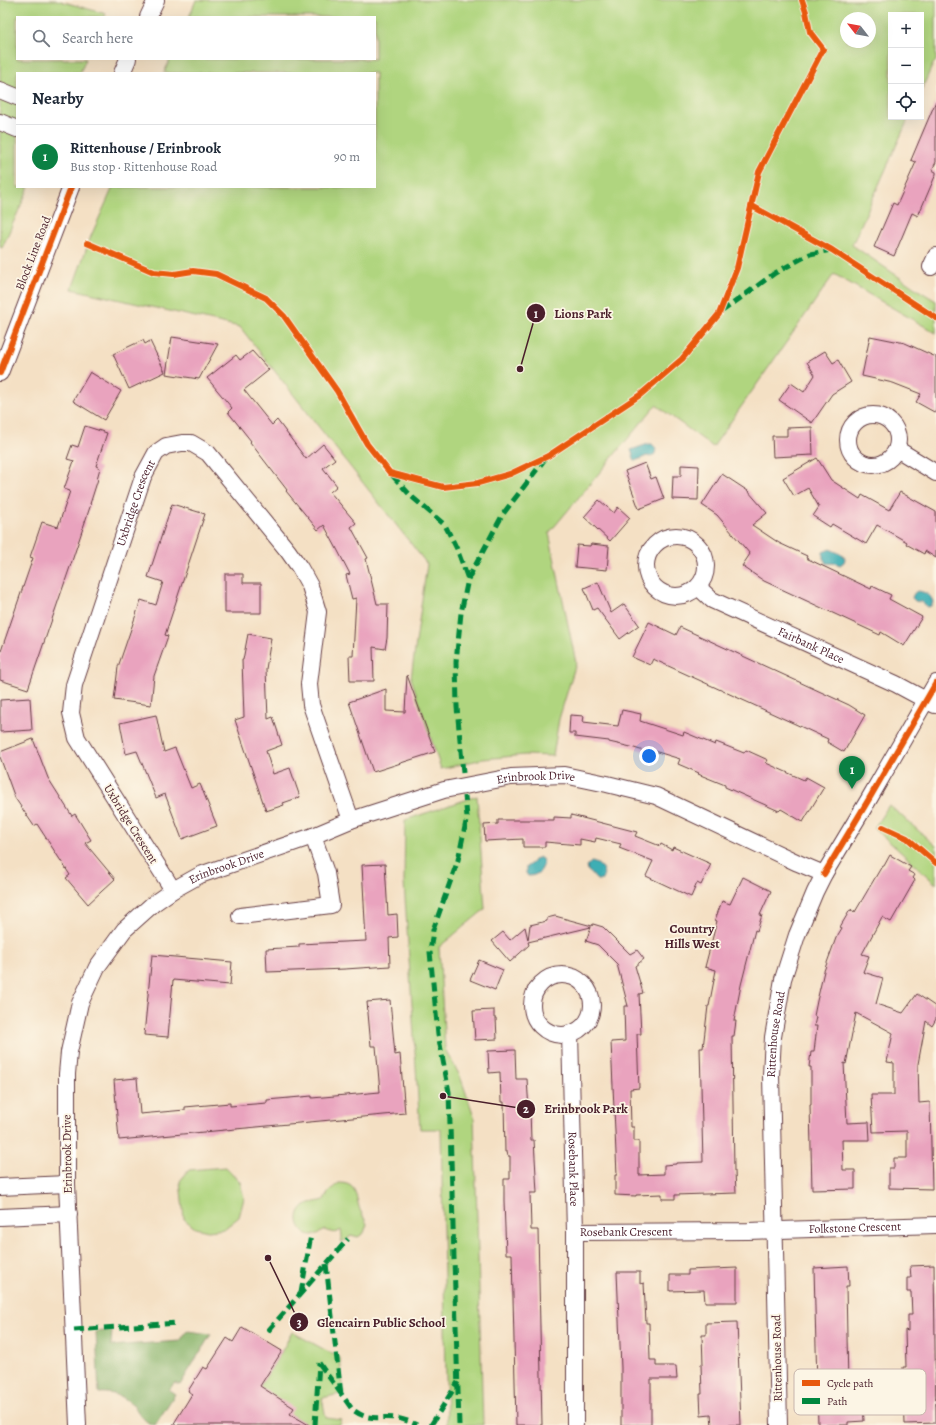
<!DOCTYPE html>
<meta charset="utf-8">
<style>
body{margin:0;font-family:Alegreya,serif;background:#f2f2f3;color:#1f2937}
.controls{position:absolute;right:12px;top:12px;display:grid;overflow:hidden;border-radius:0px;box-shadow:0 4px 16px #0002}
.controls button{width:36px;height:36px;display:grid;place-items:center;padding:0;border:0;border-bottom:1px solid #e0e1e3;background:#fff;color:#1f2937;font:20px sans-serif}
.compass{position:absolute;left:840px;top:12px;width:36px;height:36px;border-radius:50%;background:#fff;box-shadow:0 4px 16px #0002;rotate:301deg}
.you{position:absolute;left:649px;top:756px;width:14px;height:14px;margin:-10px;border:3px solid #fff;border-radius:50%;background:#1a73e8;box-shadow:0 0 0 6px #1a73e833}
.badge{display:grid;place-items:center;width:26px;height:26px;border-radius:50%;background:#0b8043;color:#fff;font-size:13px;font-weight:700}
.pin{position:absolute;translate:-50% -33px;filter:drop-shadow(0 1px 2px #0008)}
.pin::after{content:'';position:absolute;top:21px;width:14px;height:12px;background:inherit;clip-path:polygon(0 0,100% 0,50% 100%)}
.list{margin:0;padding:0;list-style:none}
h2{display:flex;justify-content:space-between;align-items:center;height:52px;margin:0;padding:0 16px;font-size:17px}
h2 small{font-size:13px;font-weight:400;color:#747a83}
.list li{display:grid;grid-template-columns:26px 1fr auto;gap:12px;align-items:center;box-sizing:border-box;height:64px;padding:0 16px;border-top:1px solid #e0e1e3}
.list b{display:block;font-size:15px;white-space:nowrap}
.list p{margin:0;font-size:13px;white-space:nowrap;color:#747a83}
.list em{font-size:13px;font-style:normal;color:#747a83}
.icon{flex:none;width:22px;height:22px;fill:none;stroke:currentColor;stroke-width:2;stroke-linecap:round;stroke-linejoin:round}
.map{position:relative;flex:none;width:936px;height:1425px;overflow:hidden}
.search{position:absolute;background:#fff;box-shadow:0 4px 16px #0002;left:16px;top:16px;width:360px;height:44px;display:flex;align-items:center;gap:10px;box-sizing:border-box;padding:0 14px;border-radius:0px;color:#747a83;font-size:15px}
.panel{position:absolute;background:#fff;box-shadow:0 4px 16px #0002;left:16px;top:72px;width:360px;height:116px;border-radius:0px}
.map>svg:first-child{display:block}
.green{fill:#b0d57f;stroke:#7d7a55;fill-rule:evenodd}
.forest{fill:#8cb66e;stroke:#6b6a4c}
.water{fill:#3caeb4;stroke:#436670}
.building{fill:#e9a3be}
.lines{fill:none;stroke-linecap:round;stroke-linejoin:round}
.minor-casing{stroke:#643c42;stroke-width:18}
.minor{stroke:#fff;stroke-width:16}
.quiet{stroke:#00873e;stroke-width:5;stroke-dasharray:10 5;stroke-linecap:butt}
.cycleway-casing{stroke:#fcf5e5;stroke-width:8}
.cycleway{stroke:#e8590c;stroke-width:6}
.labels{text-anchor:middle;stroke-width:3.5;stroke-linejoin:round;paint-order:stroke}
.street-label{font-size:12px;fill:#4a1f2b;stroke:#fcf5e5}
.neighbourhood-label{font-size:13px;font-weight:bold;fill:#4a1f2b;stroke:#fcf5e5}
.key{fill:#fcf5e5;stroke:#c7b5ad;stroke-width:1}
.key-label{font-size:11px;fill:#4a1f2b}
.leader{fill:none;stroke:#4a1f2b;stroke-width:1.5}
.callout-dot{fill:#4a1f2b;stroke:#fcf5e5;stroke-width:1.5}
.mark-label{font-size:12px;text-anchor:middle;font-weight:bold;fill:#fff}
.callout-label{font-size:13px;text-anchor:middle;font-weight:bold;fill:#4a1f2b;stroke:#fcf5e5;stroke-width:3.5;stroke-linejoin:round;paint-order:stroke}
</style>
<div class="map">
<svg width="936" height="1425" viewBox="0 0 936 1425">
<rect width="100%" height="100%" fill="#fcf5e5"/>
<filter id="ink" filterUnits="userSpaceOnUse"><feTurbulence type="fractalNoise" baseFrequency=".025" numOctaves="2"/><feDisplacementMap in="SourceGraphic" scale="8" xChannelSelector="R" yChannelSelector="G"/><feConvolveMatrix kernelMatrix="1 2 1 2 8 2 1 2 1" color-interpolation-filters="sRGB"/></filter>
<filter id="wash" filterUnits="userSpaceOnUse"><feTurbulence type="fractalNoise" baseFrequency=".012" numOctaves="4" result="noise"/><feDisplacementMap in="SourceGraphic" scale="16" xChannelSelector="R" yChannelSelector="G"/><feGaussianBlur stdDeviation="0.9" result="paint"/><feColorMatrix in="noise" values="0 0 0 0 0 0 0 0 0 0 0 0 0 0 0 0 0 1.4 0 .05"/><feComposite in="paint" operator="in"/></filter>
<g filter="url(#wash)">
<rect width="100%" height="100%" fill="#f4e0c4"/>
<g class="green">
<polygon points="0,0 57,0 106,14 105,17 17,17 17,59 86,59 80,73 17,73 17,187 29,187 2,248 0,247"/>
<path d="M196 0H936V61L933 64 921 91V15H891V117H909L852 245 918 290 936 301V333L834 274 713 447 656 405 549 533 576 663 559 719 553 756 525 755 483 759 441 769 411 678 427 564 240 327 72 289 91 236 113 187H375V73H164L170 59H375V17H189ZM846 18H870V42H846Z"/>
<polygon points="477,796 485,909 439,947 445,1049 460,1076 474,1116 483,1425 447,1425 441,1129 420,1129 404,882 405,820"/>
<polygon points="889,805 936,846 936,884 874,828"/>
<polygon points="226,1167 240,1182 244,1198 239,1217 224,1229 208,1231 195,1228 184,1219 180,1181 189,1170"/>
<path d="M339 1183C358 1183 355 1196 360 1210 362 1215 365 1219 367 1224L364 1233 358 1237 351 1235 348 1239 341 1242 342 1237 341 1230C335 1234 332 1233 326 1230 321 1232 317 1235 312 1235 298 1234 293 1215 304 1206 309 1202 318 1202 324 1200 328 1192 332 1188 339 1183Z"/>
<polygon points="292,1332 340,1358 344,1393 322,1398 326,1418 342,1420 340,1425 304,1425 305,1423 255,1394 282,1351"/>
</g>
<path class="forest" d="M112 1330 111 1346 180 1341 187 1331 211 1334 180 1385 174 1383 169 1390 175 1394 155 1425C142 1424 137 1406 127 1400 119 1394 107 1392 99 1393L96 1332Z"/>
<g class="water">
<polygon points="648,444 652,444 656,448 655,454 650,457 647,456 635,461 631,450"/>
<path d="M830 549 843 555 845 559 844 562 840 565C834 562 832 564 826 563L823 558V552Z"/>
<path d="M918 591C925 592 931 595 933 602L931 606 927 607 921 602 915 601 912 598C913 595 914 592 918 591Z"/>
<path d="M539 857 543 860C545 870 537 876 528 876L526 873V867L532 863 535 859Z"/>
<path d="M591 862C600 863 607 871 602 880 594 882 595 875 588 871L587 866Z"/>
</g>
<g id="blocks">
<g class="building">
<polygon points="936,101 936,162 932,170 936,172 936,174 918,216 912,213 894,256 874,247 893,203 897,205 916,162 911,160"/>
<polygon points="870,336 905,343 936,357 936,413 916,402 921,394 893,383 862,376"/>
<polygon points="172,337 218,344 199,379 166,374"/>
<polygon points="143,340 145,344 150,341 165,372 129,389 113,354"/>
<polygon points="252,351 269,370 244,390 272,425 277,420 306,459 323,444 335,459 323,468 337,486 330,492 356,523 351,527 368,558 366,559 377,604 388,604 387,638 385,649 373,647 374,681 350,681 349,656 353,656 356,598 352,599 346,575 350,574 337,549 324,525 318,530 286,491 287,490 250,442 251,441 228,412 232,408 207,378 236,355 240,360"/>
<polygon points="825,351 833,363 838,360 851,382 832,394 812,423 779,400 791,383 804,392 815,375 807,362"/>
<polygon points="90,372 121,391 104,420 73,401"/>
<polygon points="85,426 107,433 96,466 100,468 97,479 98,479 90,504 91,504 71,564 28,689 0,680 0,654 33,558 30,557 42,522 58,527 70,491 64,489 74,461 67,459 72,445 78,447"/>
<polygon points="812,427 813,455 773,457 772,436 787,436 787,428"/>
<polygon points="817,458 831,480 860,499 862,495 889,510 900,492 936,512 936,558 925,551 924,554 906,544 907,542 877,525 866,544 832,524 830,527 813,516 819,507 808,488 794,496 783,478"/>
<polygon points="645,463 651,479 656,477 664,499 639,509 625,471"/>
<polygon points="681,465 699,466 698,500 672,499 673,476 681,476"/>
<polygon points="722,474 748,491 767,513 752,525 779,543 807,556 806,558 871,589 872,586 891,595 889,599 922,617 904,646 881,632 880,635 764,581 742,566 750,554 717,515 702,505"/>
<polygon points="599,500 614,513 618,507 630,518 610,541 584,517"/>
<polygon points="172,504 205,514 165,635 168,636 154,676 151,705 114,700 118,667 141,600 156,605 163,582 148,577"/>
<polygon points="591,544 609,546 607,570 575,567 577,545 590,546"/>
<polygon points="225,574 243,574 243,583 261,583 261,613 225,613"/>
<polygon points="598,582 611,613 624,604 639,625 620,639 597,608 593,610 584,588"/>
<polygon points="649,622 676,635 680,627 849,705 865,715 844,752 827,742 828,739 653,659 650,665 632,657"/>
<polygon points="248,634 271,638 266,669 268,719 273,717 282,745 266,751 273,774 290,768 300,797 283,803 284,805 266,811 235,720 244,717 242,660 243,660"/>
<polygon points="407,675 435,752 373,772 349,702 386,689 386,711 405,712"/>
<polygon points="30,698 32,730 0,732 0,700"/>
<polygon points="622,710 641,714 640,721 683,735 684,732 715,745 716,742 744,753 746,750 768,760 766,763 804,780 806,777 824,787 803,822 781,809 779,811 725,787 725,785 698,774 699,773 678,764 680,759 651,750 650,753 631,747 609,742 609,741 575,737 575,733 569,733 570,715 584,716 583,722 618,726"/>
<polygon points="156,715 164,752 175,748 191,788 200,784 217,826 182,839 165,794 156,798 137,751 126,754 120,723"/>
<polygon points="33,739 48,778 72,816 75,814 91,840 85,843 115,879 88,904 66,878 70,875 37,824 34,826 15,798 0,757 0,752"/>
<polygon points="571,815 637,832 635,836 660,846 661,844 672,850 673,847 711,864 701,885 697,883 691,897 646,876 653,861 619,848 621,844 596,838 595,842 580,839 580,845 545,842 545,847 523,847 523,839 485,841 484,825 498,824 498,820 554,820 554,817 571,818"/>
<polygon points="890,855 911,867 908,871 915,875 913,878 915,880 891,922 882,917 862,954 869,956 863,972 883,978 876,1004 903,1013 917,994 936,1007 936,1019 932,1026 926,1021 918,1064 919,1103 930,1102 932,1189 889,1188 889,1168 894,1168 894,1158 907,1158 907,1131 873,1132 871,1095 894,1095 894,1063 887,1062 893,1033 856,1013 846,1064 844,1063 847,1123 869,1122 870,1140 842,1140 843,1170 855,1170 855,1189 812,1190 810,1105 811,1105 811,1067 809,1067 811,1052 814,1052 817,1026 814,1026 816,1017 814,1016 817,1001 824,971 836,938 842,928 840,927 850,910 855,912 882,866 884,866"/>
<polygon points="385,864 388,915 397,914 398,937 389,938 390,966 345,969 267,972 266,949 299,947 299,944 366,941 362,865"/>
<polygon points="743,877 771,891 760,915 762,915 757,931 755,930 741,985 734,1021 736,1021 734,1036 732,1036 734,1171 735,1171 736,1193 675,1195 675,1199 662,1199 662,1194 636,1195 636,1196 615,1195 615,1175 617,1175 611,1042 625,1041 624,1006 628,1006 617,964 598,945 586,941 591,927 528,942 529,945 510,962 492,941 503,932 510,940 525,927 528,940 530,925 547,921 547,918 555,916 592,926 593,924 603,927 630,954 637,950 644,959 635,966 643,993 639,994 641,1034 637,1034 639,1088 630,1089 631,1127 634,1127 634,1141 639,1141 639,1175 664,1174 664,1165 676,1164 676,1163 703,1162 700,1048 703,1048 708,1006 709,1006 716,970 705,967 717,921 715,920 722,901 730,904"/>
<polygon points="152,955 232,962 230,985 173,980 168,1037 144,1035"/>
<polygon points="479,960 503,970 495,990 470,980"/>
<polygon points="390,1000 395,1055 400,1054 405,1113 119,1140 114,1080 137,1078 140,1114 185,1110 185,1107 230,1103 230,1106 267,1103 267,1100 312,1096 312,1098 380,1092 376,1046 371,1046 367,1002"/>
<polygon points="494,1010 494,1018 496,1018 497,1039 475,1040 473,1011"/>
<polygon points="515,1050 516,1079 527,1079 529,1110 530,1110 531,1140 534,1140 537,1193 530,1193 531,1230 538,1230 542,1425 516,1425 512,1254 506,1254 504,1201 504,1179 510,1179 510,1156 508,1156 507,1152 505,1152 504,1102 501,1102 500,1072 489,1073 488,1051"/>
<polygon points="934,1265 936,1423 905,1424 903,1367 906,1367 905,1330 908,1331 908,1315 912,1315 911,1292 907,1292 907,1278 911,1278 910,1266"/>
<polygon points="848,1266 849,1286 846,1286 848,1385 862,1385 864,1421 848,1422 848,1425 818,1425 814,1268"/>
<polygon points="737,1268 737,1302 705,1302 704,1290 670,1291 670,1275 688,1275 688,1270"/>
<polygon points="617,1272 640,1272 640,1284 644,1283 646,1323 649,1323 650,1360 656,1360 656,1366 676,1366 677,1379 651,1379 651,1425 621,1425 621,1368"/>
<polygon points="737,1322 741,1425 712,1425 711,1415 701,1416 700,1394 702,1394 701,1364 703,1364 702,1335 706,1335 706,1323"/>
<polygon points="242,1327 282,1351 260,1386 294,1408 290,1414 309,1425 173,1425 192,1394 188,1391 203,1367 207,1369 227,1338 233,1342"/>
</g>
</g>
</g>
<g filter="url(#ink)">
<use href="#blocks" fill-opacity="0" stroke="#643c42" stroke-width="1"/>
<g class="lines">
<defs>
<g id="minor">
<polyline points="148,17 156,0"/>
<polyline points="122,73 128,59"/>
<polyline points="0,90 17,97"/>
<polyline points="0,122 17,129"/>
<polyline points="931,267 936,256"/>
<polyline points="0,373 71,187"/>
<circle cx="873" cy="440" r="25"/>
<polyline points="897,449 936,473"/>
<circle cx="676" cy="566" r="30"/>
<path id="s1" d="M698 587 712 600 896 684 935 705"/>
<path id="s2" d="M173 890 77 738 71 713 74 685 143 477 156 453 166 446 182 443H191L208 453 288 551 300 568 310 586 318 612 309 684 311 705 351 820"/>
<polyline points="240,916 331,905 326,873 313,836"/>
<circle cx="562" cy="1005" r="30"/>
<path id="s3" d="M570 1033 575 1232V1425"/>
<polyline points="0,1187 67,1184"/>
<polyline points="0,1217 69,1214"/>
<path id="s4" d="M575 1232 748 1231 936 1225"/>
<path id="s5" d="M78 1425 67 1184V1074L69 1052 80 1003 97 967 124 930 153 904 173 890 200 875 313 836 351 820 444 790 511 777 564 775 607 784 656 796 798 863 824 874"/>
<path id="s6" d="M779 1425 771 1075 773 1037 783 979 797 935 815 892 824 874 869 799 936 683"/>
</g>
</defs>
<use href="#minor" class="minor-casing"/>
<use href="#minor" class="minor"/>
<g class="quiet">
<polyline points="721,312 775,273 810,254 831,250"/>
<polyline points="392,475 411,496 445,525 457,549 468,579"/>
<polyline points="463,773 457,707 456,662 461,613 468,579 503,514 545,459"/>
<polyline points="326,1264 341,1395"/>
<polyline points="301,1293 311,1235"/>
<polyline points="74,1330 178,1323"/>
<polyline points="268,1331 348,1239"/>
<path d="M319 1363 352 1409C368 1422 378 1416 396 1418 404 1419 410 1422 417 1425"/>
<polyline points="315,1425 319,1363"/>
<polyline points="431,1425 458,1382"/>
<polyline points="459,1425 449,1092 438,1034 430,952 433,930 458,860 467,817 465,796"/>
</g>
<defs>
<g id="cycleway">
<polyline points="752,206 832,250 936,318"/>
<polyline points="87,243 154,272 174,274 193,271 216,274 266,298 284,316 337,391 367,444 390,473 443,487 478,483 510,474 548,456 640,395 682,359 719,314 737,268 759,172 823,49 810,32 806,12 802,0"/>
<polyline points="0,373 71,187"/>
<polyline points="883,827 907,838 936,863"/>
<polyline points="824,874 869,799 936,683"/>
</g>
</defs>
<use href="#cycleway" class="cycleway-casing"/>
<use href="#cycleway" class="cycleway"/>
</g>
</g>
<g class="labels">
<g class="street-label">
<text transform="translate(33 253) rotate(-69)" y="4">Block Line Road</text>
<text dy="4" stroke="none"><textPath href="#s2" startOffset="426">Uxbridge Crescent</textPath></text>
<text dy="4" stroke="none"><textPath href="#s1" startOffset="128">Fairbank Place</textPath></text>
<text dy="4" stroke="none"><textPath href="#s5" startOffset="955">Erinbrook Drive</textPath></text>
<text transform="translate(131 824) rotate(58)" y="4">Uxbridge Crescent</text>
<text dy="4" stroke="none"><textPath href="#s5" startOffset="631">Erinbrook Drive</textPath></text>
<text dy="4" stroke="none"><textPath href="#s6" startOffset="391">Rittenhouse Road</textPath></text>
<text transform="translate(67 1154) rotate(-91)" y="4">Erinbrook Drive</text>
<text dy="4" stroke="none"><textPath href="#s3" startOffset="136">Rosebank Place</textPath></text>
<text dy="4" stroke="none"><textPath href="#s4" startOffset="280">Folkstone Crescent</textPath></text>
<text dy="4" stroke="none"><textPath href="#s4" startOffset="51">Rosebank Crescent</textPath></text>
<text transform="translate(777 1358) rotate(-91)" y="4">Rittenhouse Road</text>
</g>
<g class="neighbourhood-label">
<text x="692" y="933">Country<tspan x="692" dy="15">Hills West</tspan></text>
</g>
</g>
<rect x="794" y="1369" width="132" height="46" rx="6" class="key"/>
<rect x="802" y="1380" width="18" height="6" fill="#e8590c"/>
<rect x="802" y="1398" width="18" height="6" fill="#00873e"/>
<g class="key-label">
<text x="827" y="1387">Cycle path</text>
<text x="827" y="1405">Path</text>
</g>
<path class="leader" d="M520 369L536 313M443 1096L526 1109M268 1258L299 1322"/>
<g class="callout-dot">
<circle cx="520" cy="369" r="4"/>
<circle cx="443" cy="1096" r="4"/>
<circle cx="268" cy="1258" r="4"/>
<circle cx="536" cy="313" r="10"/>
<circle cx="526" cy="1109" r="10"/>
<circle cx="299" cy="1322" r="10"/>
</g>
<g class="mark-label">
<text x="536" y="318">1</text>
<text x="526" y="1113">2</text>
<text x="299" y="1327">3</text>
</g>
<g class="callout-label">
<text x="583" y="318">Lions Park</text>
<text x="586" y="1113">Erinbrook Park</text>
<text x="381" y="1327">Glencairn Public School</text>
</g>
</svg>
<div class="controls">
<button>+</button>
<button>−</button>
<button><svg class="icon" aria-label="locate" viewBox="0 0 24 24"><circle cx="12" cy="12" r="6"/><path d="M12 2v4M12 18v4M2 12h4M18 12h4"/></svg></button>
</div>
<svg class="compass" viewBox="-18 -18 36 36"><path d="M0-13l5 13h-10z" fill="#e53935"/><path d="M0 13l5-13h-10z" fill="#747a83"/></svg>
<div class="you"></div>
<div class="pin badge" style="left:852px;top:789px">1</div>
<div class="search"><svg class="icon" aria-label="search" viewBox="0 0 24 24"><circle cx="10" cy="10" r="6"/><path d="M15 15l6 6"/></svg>Search here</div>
<section class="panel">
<h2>Nearby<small></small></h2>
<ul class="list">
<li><span class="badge">1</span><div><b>Rittenhouse / Erinbrook</b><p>Bus stop · Rittenhouse Road</p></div><em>90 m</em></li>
</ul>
</section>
</div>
